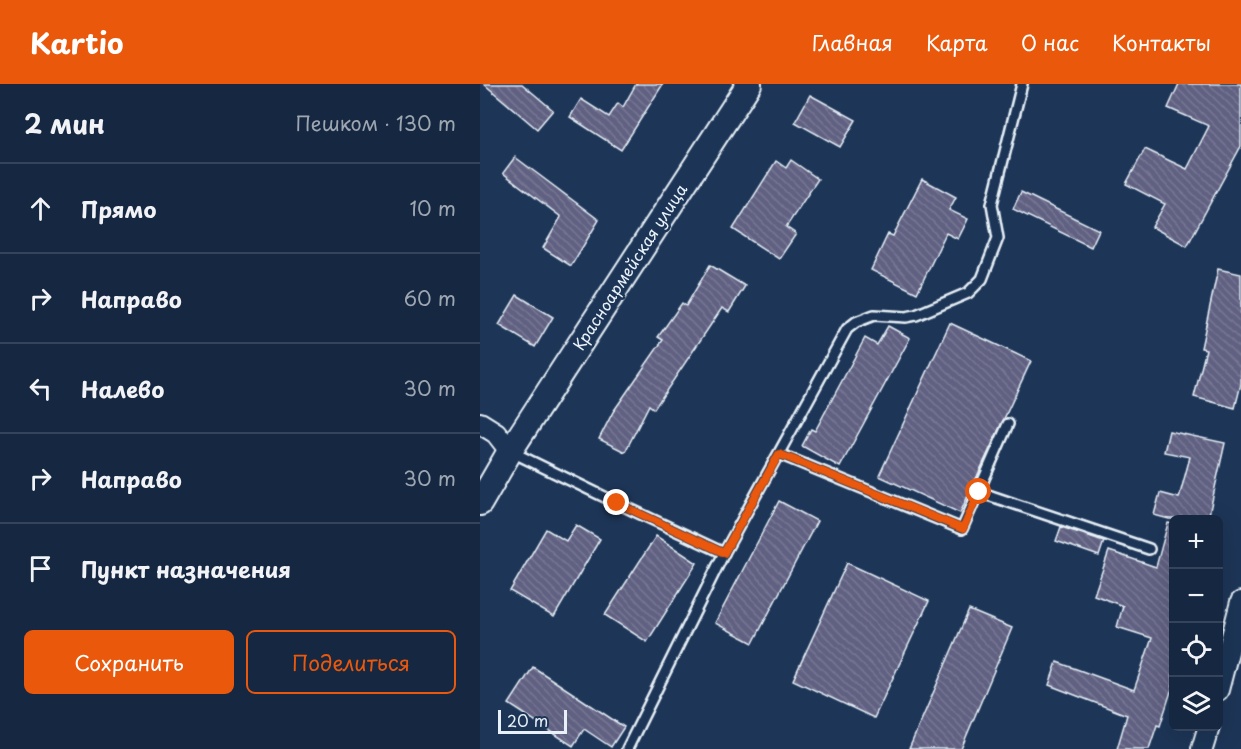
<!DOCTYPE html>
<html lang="ru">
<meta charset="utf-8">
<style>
body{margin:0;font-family:"Playpen Sans",sans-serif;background:#23344c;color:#f1f3f6}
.controls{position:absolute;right:18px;bottom:18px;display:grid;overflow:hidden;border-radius:9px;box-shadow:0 6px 24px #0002}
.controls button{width:54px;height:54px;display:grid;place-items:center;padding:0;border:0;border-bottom:2px solid #35445a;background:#162841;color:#f1f3f6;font:30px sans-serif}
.scale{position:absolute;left:18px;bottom:15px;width:69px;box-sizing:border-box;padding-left:6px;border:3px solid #e8f1f8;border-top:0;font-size:16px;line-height:21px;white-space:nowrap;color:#e8f1f8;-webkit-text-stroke:4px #1d3557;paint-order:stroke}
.stop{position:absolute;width:18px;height:18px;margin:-14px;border:4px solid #ea580c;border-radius:50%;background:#fff}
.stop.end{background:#ea580c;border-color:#fff;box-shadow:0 2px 6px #0008}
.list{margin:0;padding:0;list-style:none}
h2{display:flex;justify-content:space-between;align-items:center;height:78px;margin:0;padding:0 24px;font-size:26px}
h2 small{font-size:20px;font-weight:400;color:#9ea6b1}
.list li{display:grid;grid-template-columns:39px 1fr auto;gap:18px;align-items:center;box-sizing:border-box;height:90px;padding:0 24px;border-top:2px solid #35445a}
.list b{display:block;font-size:22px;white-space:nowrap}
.list em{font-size:20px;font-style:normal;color:#9ea6b1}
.actions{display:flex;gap:12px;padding:18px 24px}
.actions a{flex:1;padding:14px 0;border:2px solid #ea580c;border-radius:9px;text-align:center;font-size:21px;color:#ea580c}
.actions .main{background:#ea580c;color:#fff}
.icon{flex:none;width:33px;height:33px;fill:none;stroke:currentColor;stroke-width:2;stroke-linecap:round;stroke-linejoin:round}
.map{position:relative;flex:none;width:761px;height:665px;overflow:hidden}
header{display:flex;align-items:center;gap:36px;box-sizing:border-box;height:84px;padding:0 30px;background:#ea580c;color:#fff}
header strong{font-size:28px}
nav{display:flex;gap:33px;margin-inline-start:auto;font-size:21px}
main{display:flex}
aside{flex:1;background:#162841}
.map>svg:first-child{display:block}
.building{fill:url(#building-back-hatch);stroke:#e8f1f8;stroke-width:1.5}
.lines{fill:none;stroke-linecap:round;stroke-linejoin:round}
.service-casing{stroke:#e8f1f8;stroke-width:14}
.minor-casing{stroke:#e8f1f8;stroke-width:24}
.tertiary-casing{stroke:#e8f1f8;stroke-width:28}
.service{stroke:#1d3557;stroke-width:9}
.minor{stroke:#1d3557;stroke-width:20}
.tertiary{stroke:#1d3557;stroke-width:24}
.route{stroke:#ea580c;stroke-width:8}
.labels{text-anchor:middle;stroke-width:5;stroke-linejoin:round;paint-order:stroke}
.street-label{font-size:16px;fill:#e8f1f8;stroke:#1d3557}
</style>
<header>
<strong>Kartio</strong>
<nav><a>Главная</a><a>Карта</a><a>О нас</a><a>Контакты</a></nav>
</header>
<main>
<aside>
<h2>2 мин<small>Пешком · 130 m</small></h2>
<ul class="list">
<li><svg class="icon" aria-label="ahead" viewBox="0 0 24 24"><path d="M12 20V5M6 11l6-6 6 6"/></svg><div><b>Прямо</b></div><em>10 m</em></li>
<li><svg class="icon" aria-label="right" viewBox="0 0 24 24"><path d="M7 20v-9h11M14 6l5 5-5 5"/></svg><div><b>Направо</b></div><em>60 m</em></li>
<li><svg class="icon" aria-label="left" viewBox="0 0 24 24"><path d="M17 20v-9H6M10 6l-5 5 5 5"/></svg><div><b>Налево</b></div><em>30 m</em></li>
<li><svg class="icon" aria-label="right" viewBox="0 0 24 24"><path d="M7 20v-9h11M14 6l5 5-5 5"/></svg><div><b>Направо</b></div><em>30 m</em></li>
<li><svg class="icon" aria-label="arrive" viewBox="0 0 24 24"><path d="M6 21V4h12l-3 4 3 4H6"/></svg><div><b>Пункт назначения</b></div></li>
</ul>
<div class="actions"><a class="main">Сохранить</a><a>Поделиться</a></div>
</aside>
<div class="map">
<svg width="761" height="665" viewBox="0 0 761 665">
<defs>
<pattern id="building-back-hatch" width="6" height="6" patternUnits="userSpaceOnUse" patternTransform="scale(1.5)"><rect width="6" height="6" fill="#616082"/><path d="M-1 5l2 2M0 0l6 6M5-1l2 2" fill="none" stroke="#787794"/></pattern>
</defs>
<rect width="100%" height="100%" fill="#1d3557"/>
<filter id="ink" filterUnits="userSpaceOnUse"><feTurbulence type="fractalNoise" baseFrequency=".0167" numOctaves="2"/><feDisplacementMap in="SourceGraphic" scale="12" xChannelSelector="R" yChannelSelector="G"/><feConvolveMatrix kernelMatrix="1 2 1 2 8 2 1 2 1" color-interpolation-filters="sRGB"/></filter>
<g filter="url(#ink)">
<g class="building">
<polygon points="4,0 42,0 73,26 57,45"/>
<polygon points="156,0 183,0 141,66 90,33 101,15 129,33 138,19 143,23"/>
<polygon points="699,0 761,0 761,62 707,162 672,143 685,120 646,100 665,65 707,85 729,42 688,24"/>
<polygon points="330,11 376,36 360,63 315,38"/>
<polygon points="35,73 119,136 91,182 63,164 81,133 23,89"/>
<polygon points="311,76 338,95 306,143 316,150 299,175 253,145 296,77 306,84"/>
<polygon points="442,95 476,113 469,126 488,135 478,155 466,149 437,209 391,186 408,150 413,152"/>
<polygon points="541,108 619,146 611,163 533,125"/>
<polygon points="230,181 265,202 249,228 242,224 174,325 169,321 145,368 119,355 133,328 183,256 178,253 202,219 206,222"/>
<polygon points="738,185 761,190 761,300 755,324 714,313 726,265 721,264"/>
<polygon points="37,211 73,233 55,263 19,241"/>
<polygon points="470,239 551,277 480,429 399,392"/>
<polygon points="408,242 430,254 360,383 322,362 331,345 335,347 385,254 397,261"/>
<polygon points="689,347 745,359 728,435 689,435 674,431 680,409 699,414 710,373 684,368"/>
<polygon points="299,417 337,437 273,559 235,539"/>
<polygon points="688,439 693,440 693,601 680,642 677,641 669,665 637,665 647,631 569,601 577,578 654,606 672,554 637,543 643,522 614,511 629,467 676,483"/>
<polygon points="96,441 120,455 74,533 30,507 66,445 86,457"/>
<polygon points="581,443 624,457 619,472 576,457"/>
<polygon points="176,452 217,479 167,558 125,531"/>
<polygon points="367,479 449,517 394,634 313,596"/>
<polygon points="489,526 532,544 481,665 429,665"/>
<polygon points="53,583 144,643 131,663 104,645 93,662 29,620"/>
</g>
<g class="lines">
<defs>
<g id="service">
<polyline points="30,367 137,419 244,469"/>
<polyline points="299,370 482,445 528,340"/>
<polyline points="499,408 669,465"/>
<polyline points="147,665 244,469 367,245 376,238 394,231 426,233 436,231 488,209 502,195 518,154 512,120 542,0"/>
</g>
<g id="minor">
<polyline points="0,339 16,349 30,367"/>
<polyline points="738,606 761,518"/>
<polyline points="722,665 729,642"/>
</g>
<polyline id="tertiary" points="0,419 30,367 269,0"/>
</defs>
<use href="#service" class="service-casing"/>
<use href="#minor" class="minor-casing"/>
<use href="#tertiary" class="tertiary-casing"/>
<use href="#service" class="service"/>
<use href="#minor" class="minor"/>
<use href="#tertiary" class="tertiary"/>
</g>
</g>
<g class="lines" filter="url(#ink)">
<polyline class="route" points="137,419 244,469 299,370 483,445 499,408"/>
</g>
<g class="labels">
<g class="street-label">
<text transform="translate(150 183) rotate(-57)" y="6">Красноармейская улица</text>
</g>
</g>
</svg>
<div class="controls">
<button>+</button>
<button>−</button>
<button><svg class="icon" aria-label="locate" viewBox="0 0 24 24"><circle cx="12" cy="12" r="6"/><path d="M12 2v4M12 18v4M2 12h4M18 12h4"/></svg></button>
<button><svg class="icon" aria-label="layers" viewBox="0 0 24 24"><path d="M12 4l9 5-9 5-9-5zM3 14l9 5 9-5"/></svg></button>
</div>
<div class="scale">20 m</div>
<div class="stop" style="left:499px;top:408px"></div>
<div class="stop end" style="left:137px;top:419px"></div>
</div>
</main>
